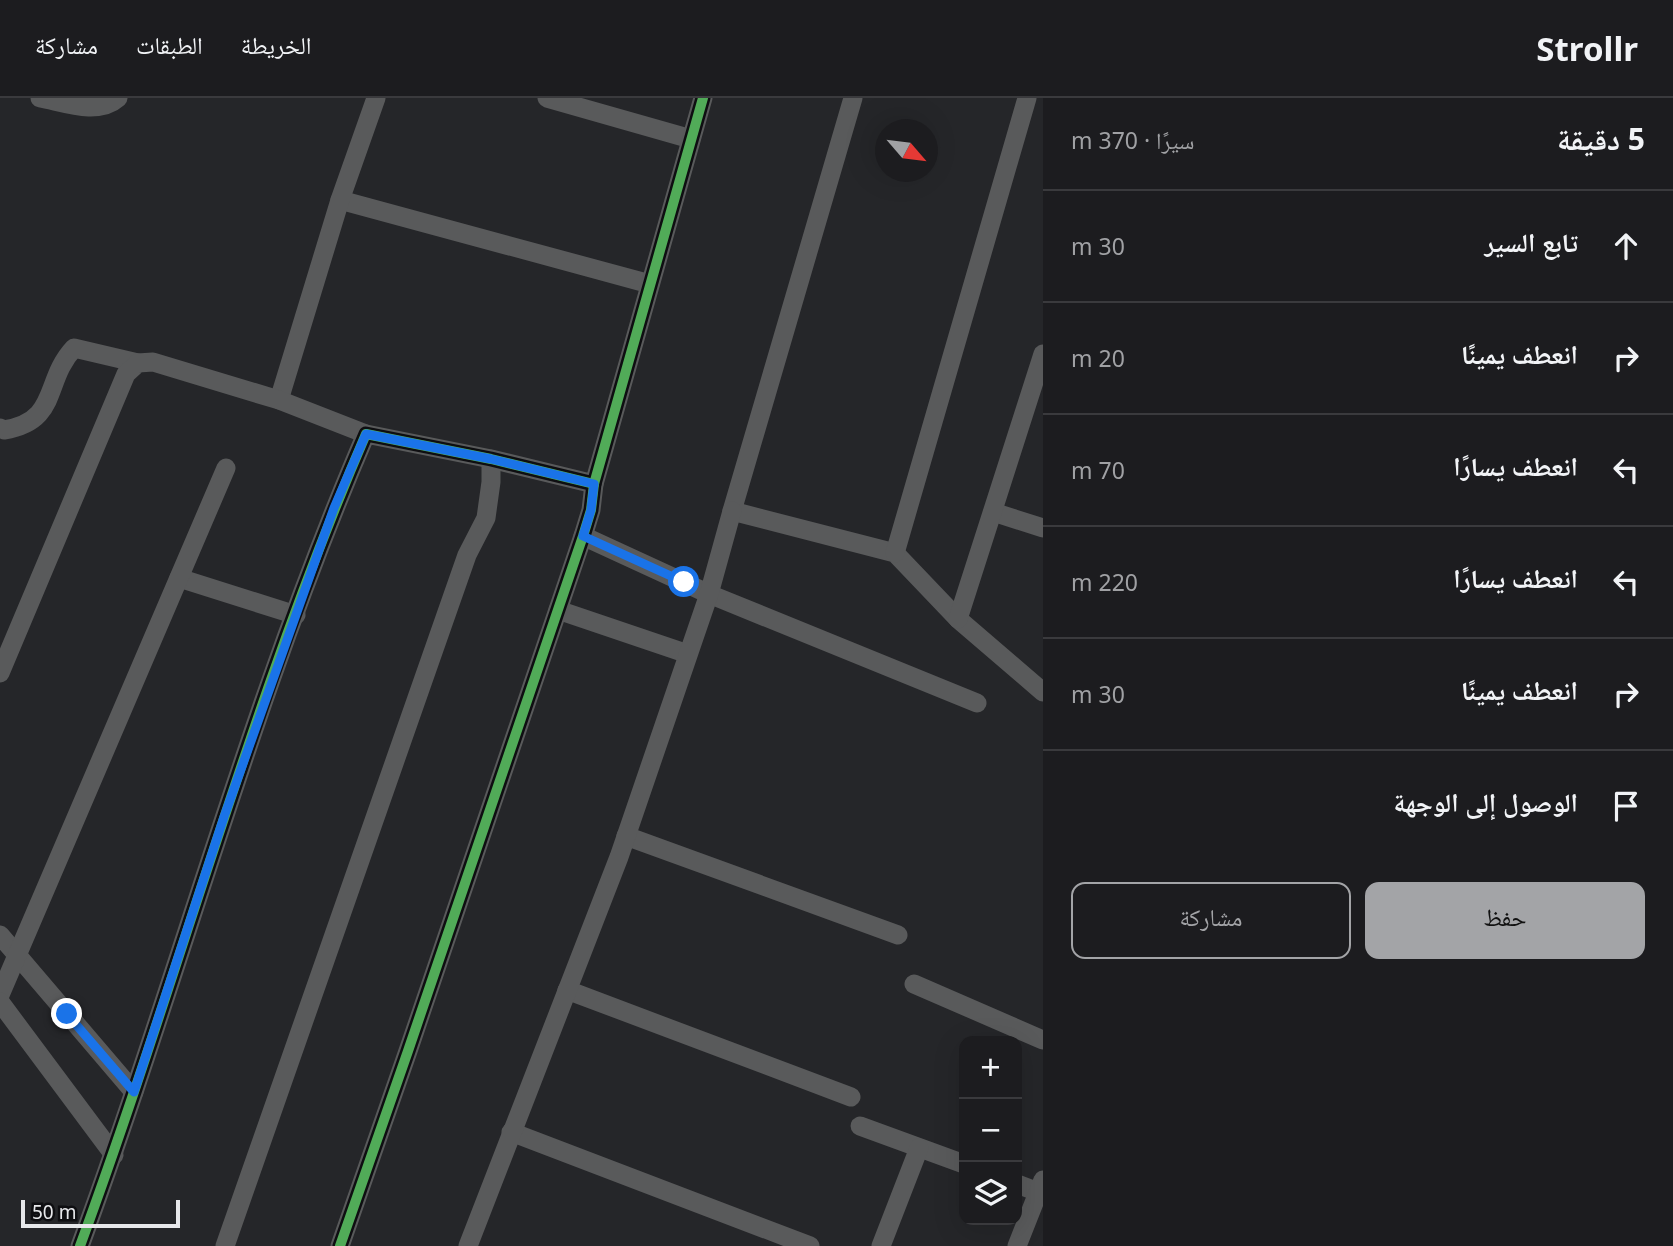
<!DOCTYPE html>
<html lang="ar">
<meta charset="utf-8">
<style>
body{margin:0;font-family:"Noto Sans","Noto Naskh Arabic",sans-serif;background:#252528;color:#f1f3f6;direction:rtl}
.controls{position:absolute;right:21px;bottom:21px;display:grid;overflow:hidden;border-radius:14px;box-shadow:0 7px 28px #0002}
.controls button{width:63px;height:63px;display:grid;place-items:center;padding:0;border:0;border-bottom:2px solid #3a3a3d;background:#1c1c1f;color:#f1f3f6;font:35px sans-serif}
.compass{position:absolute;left:875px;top:21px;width:63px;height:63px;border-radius:50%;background:#1c1c1f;box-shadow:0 7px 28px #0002;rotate:118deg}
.scale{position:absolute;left:21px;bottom:18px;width:159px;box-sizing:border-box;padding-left:7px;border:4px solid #e7e8eb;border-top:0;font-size:19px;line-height:24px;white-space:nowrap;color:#e7e8eb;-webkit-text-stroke:5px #0e0e11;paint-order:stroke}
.stop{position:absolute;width:21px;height:21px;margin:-16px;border:5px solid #1a73e8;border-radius:50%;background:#fff}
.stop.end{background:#1a73e8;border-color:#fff;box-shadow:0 2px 7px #0008}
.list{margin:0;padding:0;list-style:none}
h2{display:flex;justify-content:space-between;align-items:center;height:91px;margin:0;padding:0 28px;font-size:30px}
h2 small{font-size:23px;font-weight:400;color:#a0a1a4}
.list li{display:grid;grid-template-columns:46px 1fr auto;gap:21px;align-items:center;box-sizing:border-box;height:112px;padding:0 28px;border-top:2px solid #3a3a3d}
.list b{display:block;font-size:26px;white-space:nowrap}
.list em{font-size:23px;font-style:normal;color:#a0a1a4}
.actions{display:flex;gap:14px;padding:21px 28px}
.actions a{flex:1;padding:16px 0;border:2px solid #a3a4a7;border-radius:14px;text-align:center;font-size:24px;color:#a3a4a7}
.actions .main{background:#a3a4a7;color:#111}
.icon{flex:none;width:38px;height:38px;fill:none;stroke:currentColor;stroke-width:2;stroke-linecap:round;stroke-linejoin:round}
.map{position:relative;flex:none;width:1043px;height:1148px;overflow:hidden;direction:ltr}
header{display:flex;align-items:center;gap:42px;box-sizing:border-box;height:98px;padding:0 35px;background:#1c1c1f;border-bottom:2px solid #3a3a3d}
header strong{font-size:33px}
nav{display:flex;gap:38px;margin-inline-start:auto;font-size:24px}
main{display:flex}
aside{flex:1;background:#1c1c1f}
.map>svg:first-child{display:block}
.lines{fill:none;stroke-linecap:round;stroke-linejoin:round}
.street{stroke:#595a5b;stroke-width:19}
.cycleway-casing{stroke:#0e0e11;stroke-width:15}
.cycleway{stroke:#51ab58;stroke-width:10}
.route{stroke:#1a73e8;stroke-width:9}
</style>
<header>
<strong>Strollr</strong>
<nav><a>الخريطة</a><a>الطبقات</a><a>مشاركة</a></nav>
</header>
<main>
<aside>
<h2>5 دقيقة<small>سيرًا · 370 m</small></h2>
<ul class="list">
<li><svg class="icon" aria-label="ahead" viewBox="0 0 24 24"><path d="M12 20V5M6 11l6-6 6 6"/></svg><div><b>تابع السير</b></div><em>30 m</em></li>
<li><svg class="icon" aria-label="right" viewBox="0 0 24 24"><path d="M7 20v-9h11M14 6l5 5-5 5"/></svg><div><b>انعطف يمينًا</b></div><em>20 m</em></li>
<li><svg class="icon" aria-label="left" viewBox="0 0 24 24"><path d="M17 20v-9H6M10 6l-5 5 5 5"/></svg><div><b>انعطف يسارًا</b></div><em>70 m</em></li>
<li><svg class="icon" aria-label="left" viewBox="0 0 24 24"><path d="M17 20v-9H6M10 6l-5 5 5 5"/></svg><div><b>انعطف يسارًا</b></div><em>220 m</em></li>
<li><svg class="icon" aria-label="right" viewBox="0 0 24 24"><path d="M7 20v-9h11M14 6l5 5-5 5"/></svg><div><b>انعطف يمينًا</b></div><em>30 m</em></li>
<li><svg class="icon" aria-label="arrive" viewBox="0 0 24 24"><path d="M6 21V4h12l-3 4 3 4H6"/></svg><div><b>الوصول إلى الوجهة</b></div></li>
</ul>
<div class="actions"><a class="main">حفظ</a><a>مشاركة</a></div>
</aside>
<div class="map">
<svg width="1043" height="1148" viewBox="0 0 1043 1148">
<rect width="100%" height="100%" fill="#252629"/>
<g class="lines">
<g class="street">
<path d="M40 0C63 4 98 18 118 0"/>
<polyline points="547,0 691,41"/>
<polyline points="853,0 732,413 895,455 958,521 1043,594"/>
<polyline points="340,102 650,186"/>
<polyline points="279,302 340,102 376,0"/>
<path d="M0 330 4 332C60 323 43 283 74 250L138 265"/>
<polyline points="993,414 1043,430"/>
<polyline points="583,438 709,496 977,605"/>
<polyline points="895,455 1027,0"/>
<polyline points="179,480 296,517"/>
<polyline points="558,512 688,556"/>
<polyline points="958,521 1043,256"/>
<polyline points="0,575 126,276 138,265 153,264 279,302 366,336"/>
<polyline points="626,738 898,837"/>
<polyline points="0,837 134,994"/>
<polyline points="914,886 1043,942"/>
<polyline points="567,892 851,999"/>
<polyline points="0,897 226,370"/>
<polyline points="0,904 114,1057"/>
<polyline points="860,1028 964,1066"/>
<polyline points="511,1034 810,1148"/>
<polyline points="1017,1086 1038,1094"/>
<path d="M80 1148C179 879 252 600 366 336L491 361 594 386"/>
<polyline points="225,1148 467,457 486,420 491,384 491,361"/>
<polyline points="340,1148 408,953 583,438 591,412 594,386 703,0"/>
<polyline points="468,1148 619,759 709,496 732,413"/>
<polyline points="881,1148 919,1050"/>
<polyline points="1017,1148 1043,1082"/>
</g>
<defs>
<g id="cycleway">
<path d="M80 1148C179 879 252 600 366 336L491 361 594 386"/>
<polyline points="340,1148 408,953 583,438 591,412 594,386 703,0"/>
</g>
</defs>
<use href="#cycleway" class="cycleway-casing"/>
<use href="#cycleway" class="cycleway"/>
</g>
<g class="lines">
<polyline class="route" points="67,916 134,994 224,719 334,410 366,336 491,361 594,386 591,412 583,438 684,484"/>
</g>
</svg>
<div class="controls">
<button>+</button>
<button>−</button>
<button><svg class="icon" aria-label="layers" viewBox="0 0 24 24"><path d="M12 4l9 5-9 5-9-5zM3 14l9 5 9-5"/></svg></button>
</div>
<svg class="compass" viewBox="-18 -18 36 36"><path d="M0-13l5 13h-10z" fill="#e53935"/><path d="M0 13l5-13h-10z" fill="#a0a1a4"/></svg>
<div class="scale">50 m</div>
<div class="stop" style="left:684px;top:484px"></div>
<div class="stop end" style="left:67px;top:916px"></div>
</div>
</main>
